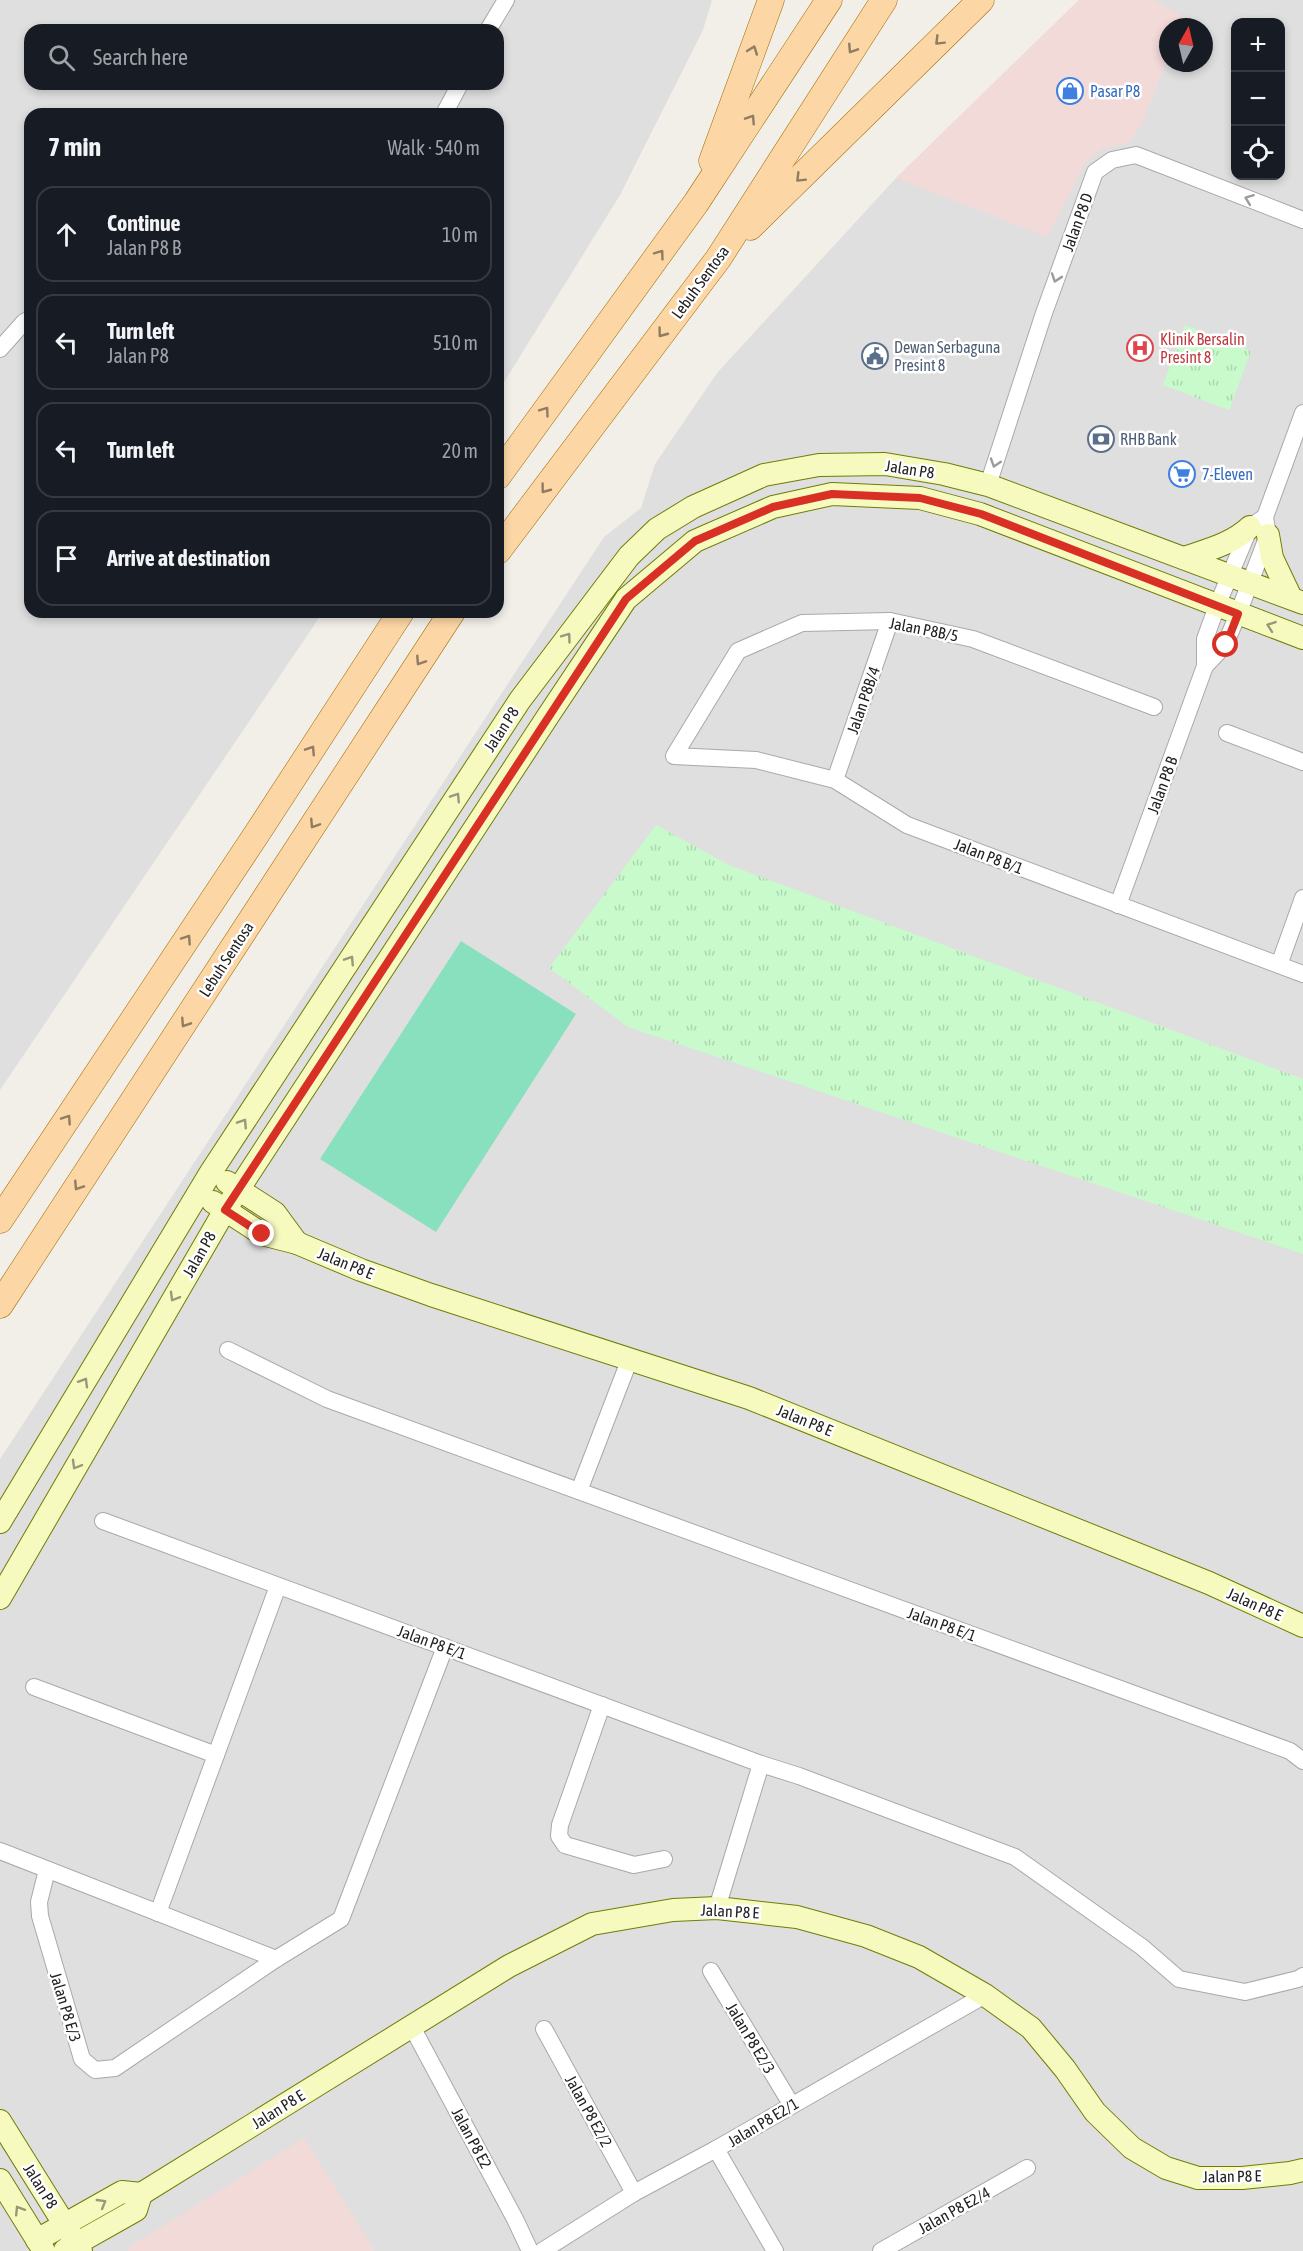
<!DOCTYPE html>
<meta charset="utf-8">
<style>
body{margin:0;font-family:"Asap Condensed",sans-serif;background:#242831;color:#f1f3f6}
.controls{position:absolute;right:18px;top:18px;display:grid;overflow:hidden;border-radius:12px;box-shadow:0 3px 9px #0003}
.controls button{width:54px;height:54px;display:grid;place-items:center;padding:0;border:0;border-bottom:2px solid #363941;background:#171b24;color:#f1f3f6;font:30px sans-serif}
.compass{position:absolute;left:1159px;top:18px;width:54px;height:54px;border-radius:50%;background:#171b24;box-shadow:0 3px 9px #0003;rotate:8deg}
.stop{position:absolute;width:18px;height:18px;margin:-14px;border:4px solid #d93025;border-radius:50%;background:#fff}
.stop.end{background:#d93025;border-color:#fff;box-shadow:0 2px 6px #0008}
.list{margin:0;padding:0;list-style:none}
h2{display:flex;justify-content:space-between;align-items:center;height:78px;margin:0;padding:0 24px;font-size:26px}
h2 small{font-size:20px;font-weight:400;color:#9ea1a6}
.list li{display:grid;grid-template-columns:39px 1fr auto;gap:18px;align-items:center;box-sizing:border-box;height:96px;margin:0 12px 12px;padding:0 12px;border:2px solid #363941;border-radius:18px}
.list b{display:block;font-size:22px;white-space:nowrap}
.list p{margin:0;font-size:20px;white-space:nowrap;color:#9ea1a6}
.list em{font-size:20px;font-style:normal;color:#9ea1a6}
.icon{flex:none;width:33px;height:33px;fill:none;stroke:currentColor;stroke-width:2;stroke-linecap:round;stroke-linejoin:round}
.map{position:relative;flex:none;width:1303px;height:2251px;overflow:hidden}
.search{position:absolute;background:#171b24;box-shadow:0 3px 9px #0003;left:24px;top:24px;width:480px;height:66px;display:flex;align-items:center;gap:15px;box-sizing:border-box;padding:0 21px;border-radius:18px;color:#9ea1a6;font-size:22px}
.panel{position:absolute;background:#171b24;box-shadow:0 3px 9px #0003;left:24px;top:108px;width:480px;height:510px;border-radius:18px}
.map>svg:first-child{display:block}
.residential{fill:#e0dfdf;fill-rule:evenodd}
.commercial{fill:#f2dad9}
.park{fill:url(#park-tufts)}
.pitch{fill:#88e0be}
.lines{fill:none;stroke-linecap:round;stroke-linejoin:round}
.street-casing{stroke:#a9a9a9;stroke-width:18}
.secondary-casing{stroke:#707d05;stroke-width:24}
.primary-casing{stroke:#a06b00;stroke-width:27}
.street{stroke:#fff;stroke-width:16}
.secondary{stroke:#f7fabf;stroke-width:22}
.primary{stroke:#fcd6a4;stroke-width:26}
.oneway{stroke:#8f7c63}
.oneway2{stroke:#9c9c9c}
.oneway3{stroke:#979978}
.route{stroke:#d93025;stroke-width:8}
.labels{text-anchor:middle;stroke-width:5;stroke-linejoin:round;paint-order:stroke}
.shop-label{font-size:16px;fill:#366cbe;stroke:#fff;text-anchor:start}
.street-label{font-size:16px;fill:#222;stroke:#fff}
.health-label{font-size:16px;fill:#be3a42;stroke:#fff;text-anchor:start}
.service-label{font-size:16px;fill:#4e5e75;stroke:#fff;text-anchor:start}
</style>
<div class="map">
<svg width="1303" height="2251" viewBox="0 0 1303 2251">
<defs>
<pattern id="park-tufts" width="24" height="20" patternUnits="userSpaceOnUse" patternTransform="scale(1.5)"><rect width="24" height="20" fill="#c8facc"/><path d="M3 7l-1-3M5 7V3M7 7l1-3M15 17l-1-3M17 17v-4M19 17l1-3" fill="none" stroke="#acd6af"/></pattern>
</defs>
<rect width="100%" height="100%" fill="#f2efe9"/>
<g class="residential">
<path d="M0 0H712L703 30 620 195 498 392V114H30V612H323L0 1090ZM30 30H498V84H30Z"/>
<path d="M1079 0H1303V2251H0V1459L604 537 641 508 655 464 717 373 896 178ZM1236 22H1280V176H1236ZM1168 27H1204V63H1168Z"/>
</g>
<g class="commercial">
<polygon points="1079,0 1153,0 1184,17 1180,27 1168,27 1168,58 1142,124 1128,143 1101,149 1086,162 1047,237 896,178"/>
<polygon points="304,2138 375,2251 128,2251 126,2249"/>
</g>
<g class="park">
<polygon points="1185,325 1251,351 1229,410 1163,385"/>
<polygon points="656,825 729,865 1303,1079 1303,1254 628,1027 549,968"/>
</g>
<polygon class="pitch" points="461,941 576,1014 436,1232 320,1159"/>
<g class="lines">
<defs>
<g id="street">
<polyline points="488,30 506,0"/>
<polyline points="444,114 460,84"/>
<polyline points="0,349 24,322 30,319"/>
<polyline points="988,485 1044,313 1095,172 1112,160 1136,155 1303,220"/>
<polyline points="1205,666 1225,645 1238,614 1268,535 1265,517 1303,413"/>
<polyline points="1154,707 973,639 890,621 802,623 738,651 674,756 756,760 835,780 907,825 1303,974"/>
<polyline points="1227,733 1303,762"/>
<polyline points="835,780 890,621"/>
<polyline points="1118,905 1205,666 1205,639 1217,606 1250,527 1265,517"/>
<polyline points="1279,965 1303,898"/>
<polyline points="228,1350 327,1399 1290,1751 1303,1761"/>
<polyline points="579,1491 629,1361"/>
<polyline points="103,1521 761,1764 799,1776 1015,1857 1142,1947 1179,1979 1245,1992 1298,1979 1303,1976"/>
<polyline points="34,1687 216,1755"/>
<polyline points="602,1705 560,1825 559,1836 565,1845 634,1865 664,1859"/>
<polyline points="0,1851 276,1959"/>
<polyline points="47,1870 39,1902 40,1916 82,2059 95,2070 115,2068 276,1959 341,1919 445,1647"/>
<polyline points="717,1908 761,1764"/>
<polyline points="158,1913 278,1586"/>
<polyline points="711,1971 791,2104"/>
<polyline points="411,2025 515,2219 530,2251"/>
<polyline points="544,2029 634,2193"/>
<polyline points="716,2149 775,2251"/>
<polyline points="542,2251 634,2193 716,2149 985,1995"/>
<polyline points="881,2251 1027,2168"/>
</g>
<g id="secondary">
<polyline points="1268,535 1272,558 1291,598"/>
<path d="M1184 558C1207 550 1232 544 1250 527"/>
<polyline points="227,1182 275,1213 297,1243"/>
<polyline points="213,1202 262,1234 297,1243 361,1270 431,1295 749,1398 1209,1583 1303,1626"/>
<polyline points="0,1522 211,1172 520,700 629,556 657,529 693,507 764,475 819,465 885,464 944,474 988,485 1303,603"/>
<polyline points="0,1598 225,1210 548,716 626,599 695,541 773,507 832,494 920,498 980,514 1303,638"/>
<polyline points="0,2121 81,2251"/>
<polyline points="0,2180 44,2251"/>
<polyline points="141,2194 509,1966 592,1924 673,1910 717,1908 797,1917 866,1936 919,1957 985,1995 1031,2028 1065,2069 1095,2112 1132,2148 1166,2168 1198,2178 1242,2178 1290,2173 1303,2170"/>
<polyline points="37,2240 122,2192 141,2194"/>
<polyline points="65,2250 136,2210 141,2194"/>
</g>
<g id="primary">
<polyline points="712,161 771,0"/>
<polyline points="750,227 981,0"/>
<polyline points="498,476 696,203 829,0"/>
<polyline points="498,551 718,259 884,0"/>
<polyline points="0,1220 256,835 401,612"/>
<polyline points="0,1305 452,612"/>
</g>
</defs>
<use href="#street" class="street-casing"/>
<use href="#secondary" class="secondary-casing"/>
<use href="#primary" class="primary-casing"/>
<use href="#street" class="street"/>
<use href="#secondary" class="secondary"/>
<use href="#primary" class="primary"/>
</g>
<defs><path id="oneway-chevron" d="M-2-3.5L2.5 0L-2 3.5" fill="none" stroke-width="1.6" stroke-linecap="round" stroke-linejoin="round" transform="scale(1.5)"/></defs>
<g class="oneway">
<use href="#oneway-chevron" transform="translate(939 41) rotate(135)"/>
<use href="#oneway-chevron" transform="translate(852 49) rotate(123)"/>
<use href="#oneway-chevron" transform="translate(753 50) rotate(-70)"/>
<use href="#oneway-chevron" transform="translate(751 119) rotate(-57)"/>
<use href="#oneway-chevron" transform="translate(800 178) rotate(135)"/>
<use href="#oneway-chevron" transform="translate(660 254) rotate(-54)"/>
<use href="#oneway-chevron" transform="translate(662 333) rotate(127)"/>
<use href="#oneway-chevron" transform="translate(545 411) rotate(-54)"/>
<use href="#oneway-chevron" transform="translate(545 489) rotate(127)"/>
<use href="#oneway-chevron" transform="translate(420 661) rotate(123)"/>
<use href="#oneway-chevron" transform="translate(311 750) rotate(-57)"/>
<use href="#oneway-chevron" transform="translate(314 824) rotate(123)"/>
<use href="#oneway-chevron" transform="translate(187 939) rotate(-56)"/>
<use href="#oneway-chevron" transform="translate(185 1023) rotate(123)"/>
<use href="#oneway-chevron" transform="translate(67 1119) rotate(-56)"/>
<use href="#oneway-chevron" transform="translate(78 1186) rotate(123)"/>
</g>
<g class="oneway2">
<use href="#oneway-chevron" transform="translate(1249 199) rotate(-159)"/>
<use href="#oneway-chevron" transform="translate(1056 278) rotate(109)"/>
<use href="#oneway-chevron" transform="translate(995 463) rotate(108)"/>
</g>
<g class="oneway3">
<use href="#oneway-chevron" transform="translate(1271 626) rotate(-160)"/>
<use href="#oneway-chevron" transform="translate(567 637) rotate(-54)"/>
<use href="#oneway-chevron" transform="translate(456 797) rotate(-57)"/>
<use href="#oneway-chevron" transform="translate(350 960) rotate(-57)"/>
<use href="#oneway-chevron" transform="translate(243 1123) rotate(-57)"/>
<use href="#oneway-chevron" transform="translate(174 1297) rotate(120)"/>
<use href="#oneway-chevron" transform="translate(84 1382) rotate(-59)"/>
<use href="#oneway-chevron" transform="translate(76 1465) rotate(120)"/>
<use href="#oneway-chevron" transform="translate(102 2203) rotate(-30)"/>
<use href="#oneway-chevron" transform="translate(19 2210) rotate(-122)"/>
</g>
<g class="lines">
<polyline class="route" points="262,1234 225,1210 626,599 695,541 773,507 832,494 920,498 981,514 1238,614 1226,645"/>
</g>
<defs>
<symbol id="shop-ring" viewBox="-11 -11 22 22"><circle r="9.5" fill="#fff" stroke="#3f7fe0" stroke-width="1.5"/><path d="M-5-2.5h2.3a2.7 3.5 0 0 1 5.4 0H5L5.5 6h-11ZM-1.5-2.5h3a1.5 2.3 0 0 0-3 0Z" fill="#3f7fe0"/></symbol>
<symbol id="hospital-ring" viewBox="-11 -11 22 22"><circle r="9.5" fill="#fff" stroke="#e0444e" stroke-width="1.5"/><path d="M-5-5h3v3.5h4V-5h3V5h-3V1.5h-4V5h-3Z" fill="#e0444e"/></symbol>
<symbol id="civic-ring" viewBox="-11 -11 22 22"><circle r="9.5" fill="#fff" stroke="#5c6f8a" stroke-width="1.5"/><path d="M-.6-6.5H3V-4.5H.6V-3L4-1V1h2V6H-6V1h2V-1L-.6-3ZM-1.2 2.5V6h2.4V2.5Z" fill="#5c6f8a"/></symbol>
<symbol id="bank-ring" viewBox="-11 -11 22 22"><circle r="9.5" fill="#fff" stroke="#5c6f8a" stroke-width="1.5"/><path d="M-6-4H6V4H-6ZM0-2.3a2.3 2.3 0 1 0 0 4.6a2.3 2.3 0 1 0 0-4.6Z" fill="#5c6f8a"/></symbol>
<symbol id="supermarket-ring" viewBox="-11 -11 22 22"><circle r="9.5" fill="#fff" stroke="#3f7fe0" stroke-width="1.5"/><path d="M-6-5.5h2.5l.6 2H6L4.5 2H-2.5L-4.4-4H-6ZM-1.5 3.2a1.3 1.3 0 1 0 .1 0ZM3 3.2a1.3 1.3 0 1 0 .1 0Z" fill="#3f7fe0"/></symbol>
</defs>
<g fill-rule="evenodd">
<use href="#shop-ring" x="1055" y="76" width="30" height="30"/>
<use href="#hospital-ring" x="1125" y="333" width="30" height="30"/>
<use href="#civic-ring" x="860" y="341" width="30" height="30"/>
<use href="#bank-ring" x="1086" y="424" width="30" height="30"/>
<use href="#supermarket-ring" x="1167" y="459" width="30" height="30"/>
</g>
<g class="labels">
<g class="shop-label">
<text x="1090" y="97">Pasar P8</text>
<text x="1202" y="480">7-Eleven</text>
</g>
<g class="street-label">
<text transform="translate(1077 222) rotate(-70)" y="6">Jalan P8 D</text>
<text transform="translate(700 282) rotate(-54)" y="6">Lebuh Sentosa</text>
<text transform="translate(910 469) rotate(9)" y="6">Jalan P8</text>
<text transform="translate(924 629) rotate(11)" y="6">Jalan P8B/5</text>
<text transform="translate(863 700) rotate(-71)" y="6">Jalan P8B/4</text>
<text transform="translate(501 729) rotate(-57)" y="6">Jalan P8</text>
<text transform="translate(1162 785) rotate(-70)" y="6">Jalan P8 B</text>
<text transform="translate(989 856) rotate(21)" y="6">Jalan P8 B/1</text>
<text transform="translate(226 959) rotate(-57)" y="6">Lebuh Sentosa</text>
<text transform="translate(199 1254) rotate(-60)" y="6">Jalan P8</text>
<text transform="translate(346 1263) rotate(22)" y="6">Jalan P8 E</text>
<text transform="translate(805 1420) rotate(22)" y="6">Jalan P8 E</text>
<text transform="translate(1255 1604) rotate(24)" y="6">Jalan P8 E</text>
<text transform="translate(942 1624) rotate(20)" y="6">Jalan P8 E/1</text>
<text transform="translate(432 1642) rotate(20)" y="6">Jalan P8 E/1</text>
<text transform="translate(730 1911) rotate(3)" y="6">Jalan P8 E</text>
<text transform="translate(66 2007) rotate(73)" y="6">Jalan P8 E/3</text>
<text transform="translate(751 2038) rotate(59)" y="6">Jalan P8 E2/3</text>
<text transform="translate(278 2109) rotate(-32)" y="6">Jalan P8 E</text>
<text transform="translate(589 2111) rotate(61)" y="6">Jalan P8 E2/2</text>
<text transform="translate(763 2122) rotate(-31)" y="6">Jalan P8 E2/1</text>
<text transform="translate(472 2138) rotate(62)" y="6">Jalan P8 E2</text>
<text transform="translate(1232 2176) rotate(-1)" y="6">Jalan P8 E</text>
<text transform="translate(41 2186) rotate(58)" y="6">Jalan P8</text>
<text transform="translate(954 2210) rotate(-29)" y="6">Jalan P8 E2/4</text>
</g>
<g class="health-label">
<text x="1160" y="345">Klinik Bersalin<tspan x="1160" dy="18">Presint 8</tspan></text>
</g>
<g class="service-label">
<text x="894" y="353">Dewan Serbaguna<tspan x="894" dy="18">Presint 8</tspan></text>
<text x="1120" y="445">RHB Bank</text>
</g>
</g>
</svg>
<div class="controls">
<button>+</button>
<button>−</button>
<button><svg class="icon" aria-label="locate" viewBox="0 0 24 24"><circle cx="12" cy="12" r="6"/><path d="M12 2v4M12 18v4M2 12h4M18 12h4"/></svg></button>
</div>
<svg class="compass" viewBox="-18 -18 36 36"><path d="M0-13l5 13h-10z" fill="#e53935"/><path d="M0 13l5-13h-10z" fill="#9ea1a6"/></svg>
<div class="stop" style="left:1226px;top:645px"></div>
<div class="stop end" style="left:262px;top:1234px"></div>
<div class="search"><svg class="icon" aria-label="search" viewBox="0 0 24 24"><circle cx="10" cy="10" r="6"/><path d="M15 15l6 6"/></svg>Search here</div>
<section class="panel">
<h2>7 min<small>Walk · 540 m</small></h2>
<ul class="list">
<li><svg class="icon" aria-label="ahead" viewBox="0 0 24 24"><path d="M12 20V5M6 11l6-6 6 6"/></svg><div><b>Continue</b><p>Jalan P8 B</p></div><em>10 m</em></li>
<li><svg class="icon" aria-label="left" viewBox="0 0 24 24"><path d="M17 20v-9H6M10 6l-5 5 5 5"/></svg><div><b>Turn left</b><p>Jalan P8</p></div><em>510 m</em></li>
<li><svg class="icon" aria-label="left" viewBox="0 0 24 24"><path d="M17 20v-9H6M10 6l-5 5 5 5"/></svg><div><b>Turn left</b></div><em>20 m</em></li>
<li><svg class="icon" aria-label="arrive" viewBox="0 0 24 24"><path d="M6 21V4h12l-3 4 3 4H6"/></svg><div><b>Arrive at destination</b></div></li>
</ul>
</section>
</div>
